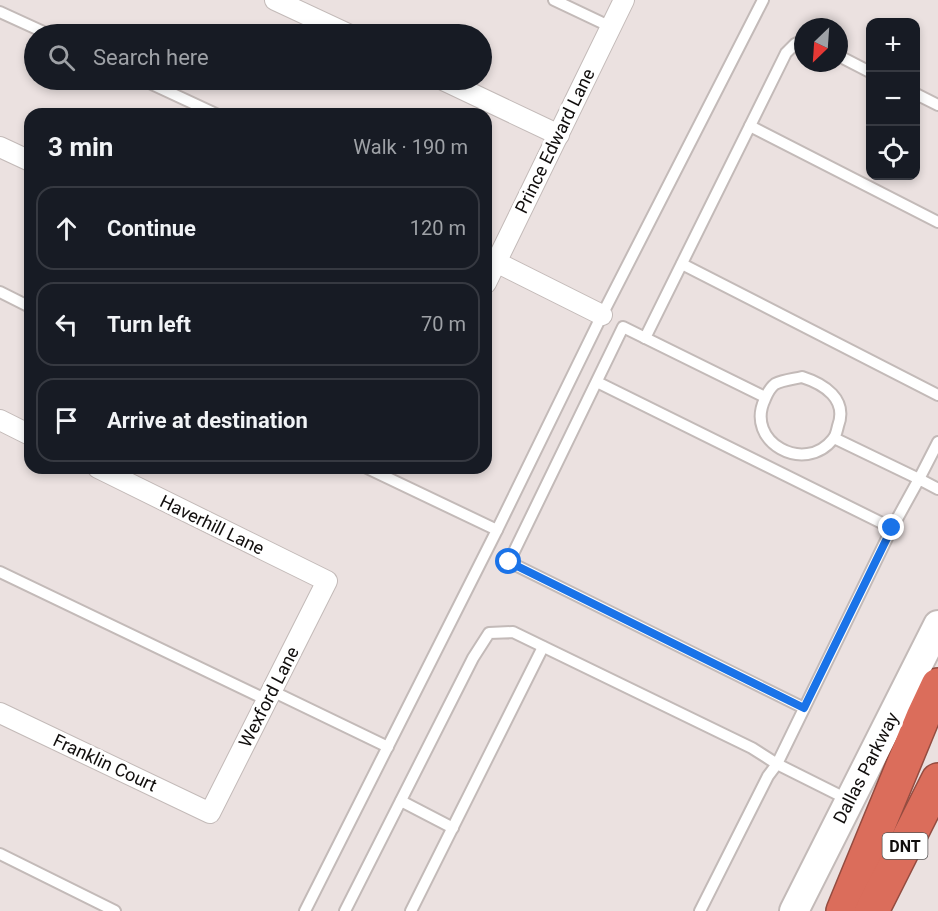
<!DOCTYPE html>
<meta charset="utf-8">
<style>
body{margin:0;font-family:Roboto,sans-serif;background:#20242c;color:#f1f3f6}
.controls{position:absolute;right:18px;top:18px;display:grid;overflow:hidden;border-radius:12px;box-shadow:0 3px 9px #0003}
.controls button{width:54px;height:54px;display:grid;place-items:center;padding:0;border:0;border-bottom:2px solid #363941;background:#171b24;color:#f1f3f6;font:30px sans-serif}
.compass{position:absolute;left:794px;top:18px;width:54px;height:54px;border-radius:50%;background:#171b24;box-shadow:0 3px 9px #0003;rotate:205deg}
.stop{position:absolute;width:18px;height:18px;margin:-14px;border:4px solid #1a73e8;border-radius:50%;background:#fff}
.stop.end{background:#1a73e8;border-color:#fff;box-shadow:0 2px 6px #0008}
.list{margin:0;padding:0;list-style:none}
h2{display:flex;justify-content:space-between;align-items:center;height:78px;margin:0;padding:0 24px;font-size:26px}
h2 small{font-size:20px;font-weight:400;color:#9ea1a6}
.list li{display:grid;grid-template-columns:39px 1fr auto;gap:18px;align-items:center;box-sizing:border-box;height:84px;margin:0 12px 12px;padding:0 12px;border:2px solid #363941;border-radius:18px}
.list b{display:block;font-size:22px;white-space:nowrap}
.list em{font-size:20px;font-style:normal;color:#9ea1a6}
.icon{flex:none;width:33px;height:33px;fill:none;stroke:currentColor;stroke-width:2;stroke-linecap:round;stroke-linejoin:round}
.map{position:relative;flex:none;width:938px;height:911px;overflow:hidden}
.search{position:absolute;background:#171b24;box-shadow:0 3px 9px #0003;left:24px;top:24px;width:468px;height:66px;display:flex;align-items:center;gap:15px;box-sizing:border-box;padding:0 21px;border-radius:33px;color:#9ea1a6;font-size:22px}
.panel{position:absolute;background:#171b24;box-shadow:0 3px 9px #0003;left:24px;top:108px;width:468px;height:366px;border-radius:18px}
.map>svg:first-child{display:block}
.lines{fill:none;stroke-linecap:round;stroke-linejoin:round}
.service-casing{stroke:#c3bab8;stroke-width:14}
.minor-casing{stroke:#c3bab8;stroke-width:22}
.secondary-casing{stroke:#c3bab8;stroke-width:32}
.motorway-casing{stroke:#944c40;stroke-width:36}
.service{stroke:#fff;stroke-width:10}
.minor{stroke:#fff;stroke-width:20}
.secondary{stroke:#fff;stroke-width:28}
.motorway{stroke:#db6d5b;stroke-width:33}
.route{stroke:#1a73e8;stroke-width:8}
.labels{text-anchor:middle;stroke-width:6;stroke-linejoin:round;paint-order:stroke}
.shield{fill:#fff;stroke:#585656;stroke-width:1.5}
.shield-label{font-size:16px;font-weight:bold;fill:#110e0d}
.street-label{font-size:18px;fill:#110e0d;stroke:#fff}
</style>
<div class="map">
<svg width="938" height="911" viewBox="0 0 938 911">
<rect width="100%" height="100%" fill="#ebe1e0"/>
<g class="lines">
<defs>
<g id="service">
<polyline points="554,0 611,27"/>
<polyline points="0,12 48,34"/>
<polyline points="839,56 870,72"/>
<polyline points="143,80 216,114"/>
<polyline points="916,94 938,105"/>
<polyline points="750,126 938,222"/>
<polyline points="682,264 938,395"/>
<polyline points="0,292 30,307"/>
<polyline points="645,338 786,53 795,44 803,40"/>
<path d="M802 377C824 384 848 399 838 426 837 430 836 436 833 439 805 475 744 442 765 399 767 394 771 387 775 384 783 380 794 379 802 377Z"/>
<polyline points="597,382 892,528"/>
<polyline points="765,397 623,327 509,562 804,708"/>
<polyline points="834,438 919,479 938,442"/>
<polyline points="497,530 602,315 763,0"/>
<polyline points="0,572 267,700"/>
<polyline points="272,691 388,747"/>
<polyline points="849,800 777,764 892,528 919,479 938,489"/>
<polyline points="401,801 453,828"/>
<polyline points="0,854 115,911"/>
<polyline points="305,911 497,530 367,468"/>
<polyline points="345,911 473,658 489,633 513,632 752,748 777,764 768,776 700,911"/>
<polyline points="411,911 543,647"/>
</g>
<g id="minor">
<polyline points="275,0 348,34"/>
<polyline points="443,80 559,135"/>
<polyline points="0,147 30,161"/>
<polyline points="496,262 602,315"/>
<polyline points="486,283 624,0"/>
<polyline points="0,420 30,435"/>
<polyline points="0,713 210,813 327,581 98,468"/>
</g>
<polyline id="secondary" points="794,911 938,625"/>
<g id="motorway">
<polyline points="843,911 923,717 938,685"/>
<polyline points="872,911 938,780"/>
</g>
</defs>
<use href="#service" class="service-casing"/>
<use href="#minor" class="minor-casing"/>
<use href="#secondary" class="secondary-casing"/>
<use href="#motorway" class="motorway-casing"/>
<use href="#service" class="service"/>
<use href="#minor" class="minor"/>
<use href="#secondary" class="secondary"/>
<use href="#motorway" class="motorway"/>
</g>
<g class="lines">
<polyline class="route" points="509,562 804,708 892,528"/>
</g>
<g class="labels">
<rect class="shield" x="882.5" y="833" width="45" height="26" rx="4.5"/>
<g class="shield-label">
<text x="905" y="852">DNT</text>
</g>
<g class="street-label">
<text transform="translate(555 141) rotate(-64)" y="6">Prince Edward Lane</text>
<text transform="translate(212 525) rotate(26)" y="6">Haverhill Lane</text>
<text transform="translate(269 697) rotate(-63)" y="6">Wexford Lane</text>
<text transform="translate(105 763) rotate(25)" y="6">Franklin Court</text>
<text transform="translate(866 768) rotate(-63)" y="6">Dallas Parkway</text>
</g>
</g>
</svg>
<div class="controls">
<button>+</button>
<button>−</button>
<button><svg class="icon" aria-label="locate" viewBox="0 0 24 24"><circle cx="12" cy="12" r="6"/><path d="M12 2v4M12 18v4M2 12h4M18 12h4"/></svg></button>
</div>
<svg class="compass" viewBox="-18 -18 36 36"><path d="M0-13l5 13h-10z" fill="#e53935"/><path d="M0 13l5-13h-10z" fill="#9ea1a6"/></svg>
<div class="stop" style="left:509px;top:562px"></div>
<div class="stop end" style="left:892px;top:528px"></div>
<div class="search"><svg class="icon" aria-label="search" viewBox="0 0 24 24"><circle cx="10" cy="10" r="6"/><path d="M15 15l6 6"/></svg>Search here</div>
<section class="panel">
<h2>3 min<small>Walk · 190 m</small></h2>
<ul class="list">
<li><svg class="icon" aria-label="ahead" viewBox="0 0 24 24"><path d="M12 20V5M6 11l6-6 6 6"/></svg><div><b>Continue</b></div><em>120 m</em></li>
<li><svg class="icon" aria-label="left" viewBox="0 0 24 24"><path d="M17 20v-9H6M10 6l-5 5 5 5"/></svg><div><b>Turn left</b></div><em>70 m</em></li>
<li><svg class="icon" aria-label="arrive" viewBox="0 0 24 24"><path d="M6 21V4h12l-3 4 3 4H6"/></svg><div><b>Arrive at destination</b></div></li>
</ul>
</section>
</div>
